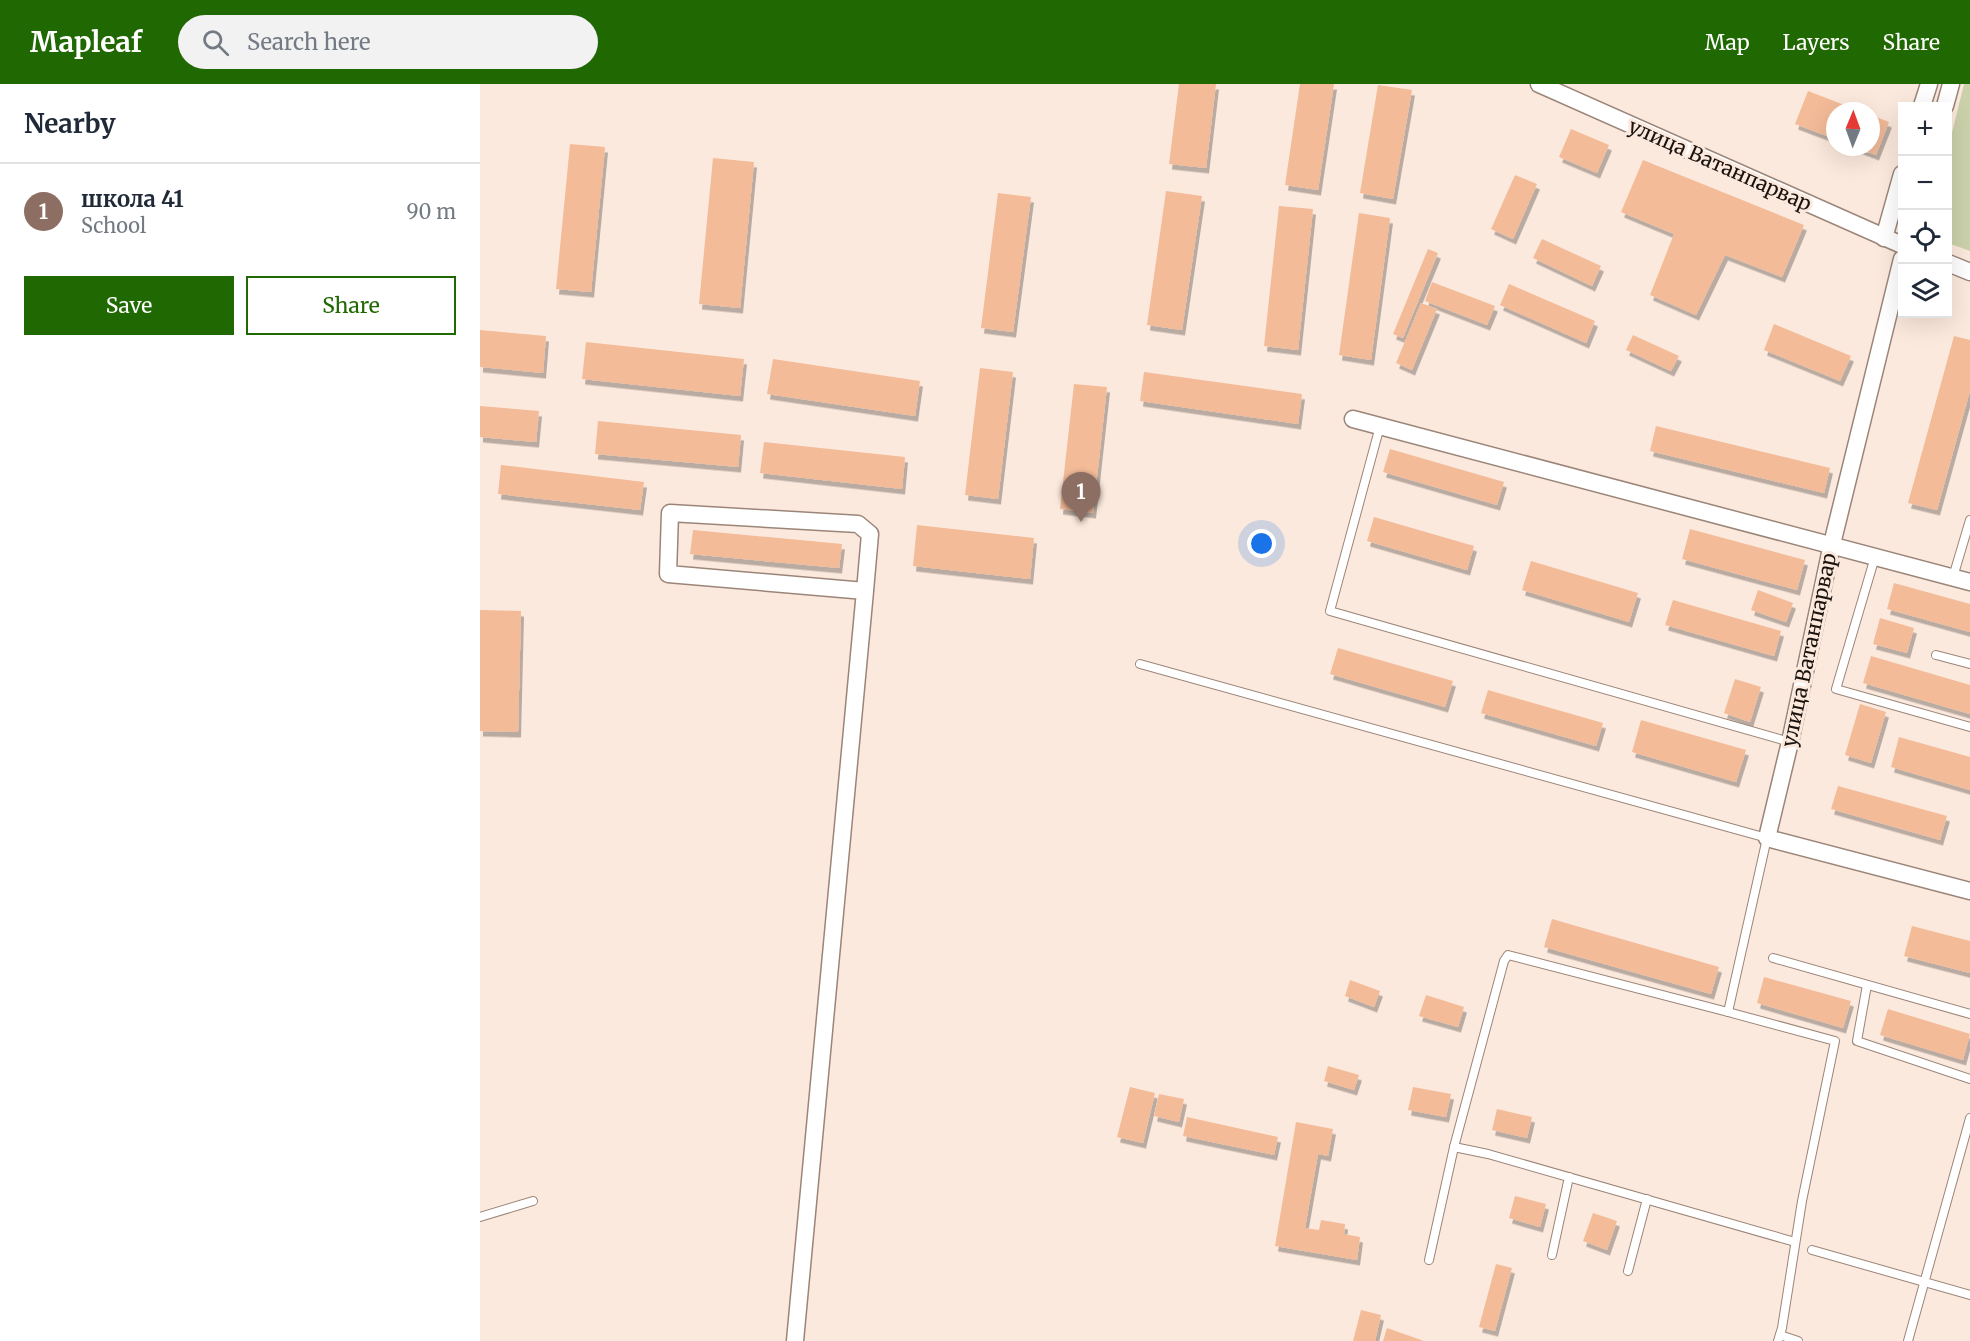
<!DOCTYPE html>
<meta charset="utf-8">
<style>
body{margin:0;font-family:Merriweather,serif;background:#f2f2f3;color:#1f2937}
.controls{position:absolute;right:18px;top:18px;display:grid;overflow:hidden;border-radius:0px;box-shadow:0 6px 24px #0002}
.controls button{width:54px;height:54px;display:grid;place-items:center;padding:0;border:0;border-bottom:2px solid #e0e1e3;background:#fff;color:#1f2937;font:30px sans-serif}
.compass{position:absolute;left:1346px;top:18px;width:54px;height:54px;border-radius:50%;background:#fff;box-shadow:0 6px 24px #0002;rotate:1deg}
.you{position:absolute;left:782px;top:460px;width:21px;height:21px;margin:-15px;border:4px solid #fff;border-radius:50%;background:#1a73e8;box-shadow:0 0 0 9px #1a73e833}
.badge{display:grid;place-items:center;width:39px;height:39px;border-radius:50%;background:#206801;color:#fff;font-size:20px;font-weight:700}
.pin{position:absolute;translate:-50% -50px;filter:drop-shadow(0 2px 3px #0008)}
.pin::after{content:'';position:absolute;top:32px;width:21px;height:18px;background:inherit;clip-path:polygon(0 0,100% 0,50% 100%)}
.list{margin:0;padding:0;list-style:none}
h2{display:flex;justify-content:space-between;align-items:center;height:78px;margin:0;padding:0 24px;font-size:26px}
h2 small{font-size:20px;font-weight:400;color:#747a83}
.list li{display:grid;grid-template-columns:39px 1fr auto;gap:18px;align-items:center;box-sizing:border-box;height:96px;padding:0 24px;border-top:2px solid #e0e1e3}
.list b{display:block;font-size:22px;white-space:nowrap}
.list p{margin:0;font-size:20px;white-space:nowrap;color:#747a83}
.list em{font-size:20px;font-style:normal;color:#747a83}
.actions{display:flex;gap:12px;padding:18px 24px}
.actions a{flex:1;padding:14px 0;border:2px solid #206801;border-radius:0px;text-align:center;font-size:21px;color:#206801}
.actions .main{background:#206801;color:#fff}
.icon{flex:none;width:33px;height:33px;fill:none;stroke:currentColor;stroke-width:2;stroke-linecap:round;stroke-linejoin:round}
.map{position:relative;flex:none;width:1490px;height:1257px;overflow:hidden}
header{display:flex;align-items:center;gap:36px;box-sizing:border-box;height:84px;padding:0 30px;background:#206801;color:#fff}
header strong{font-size:28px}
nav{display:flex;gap:33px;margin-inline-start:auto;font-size:21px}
.search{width:420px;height:54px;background:#f2f2f3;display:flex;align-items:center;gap:15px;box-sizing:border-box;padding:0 21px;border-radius:33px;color:#747a83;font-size:22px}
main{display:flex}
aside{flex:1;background:#fff}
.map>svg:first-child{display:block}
.green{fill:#cbd2aa}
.building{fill:#f3bb98;filter:url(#shadow)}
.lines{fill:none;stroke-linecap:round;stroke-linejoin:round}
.service-casing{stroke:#9b8578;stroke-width:10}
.minor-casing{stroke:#9b8578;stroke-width:19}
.service{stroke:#fff;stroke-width:8}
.minor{stroke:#fff;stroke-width:16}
.labels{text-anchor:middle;stroke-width:6;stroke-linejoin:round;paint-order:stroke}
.street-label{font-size:20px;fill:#1a120d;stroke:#fce9dd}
</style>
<header>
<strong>Mapleaf</strong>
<div class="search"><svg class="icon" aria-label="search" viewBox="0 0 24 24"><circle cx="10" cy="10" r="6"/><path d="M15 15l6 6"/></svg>Search here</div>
<nav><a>Map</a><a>Layers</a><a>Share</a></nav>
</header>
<main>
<aside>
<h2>Nearby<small></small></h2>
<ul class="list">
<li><span class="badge" style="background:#8d6e63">1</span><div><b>школа 41</b><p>School</p></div><em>90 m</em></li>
</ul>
<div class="actions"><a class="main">Save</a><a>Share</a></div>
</aside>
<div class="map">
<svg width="1490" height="1257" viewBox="0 0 1490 1257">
<defs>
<filter id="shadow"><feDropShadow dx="3" dy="5.5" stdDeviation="0" flood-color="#0004"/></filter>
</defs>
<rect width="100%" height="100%" fill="#fce9dd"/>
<polygon class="green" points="1484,0 1490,0 1490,167 1468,159 1468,65"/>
<g class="building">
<polygon points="699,0 736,0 726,84 689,80"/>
<polygon points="820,0 854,0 838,106 805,101"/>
<polygon points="898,1 932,6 913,115 880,109"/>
<polygon points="1328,7 1380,27 1355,27 1355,55 1315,40"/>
<polygon points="1391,31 1409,38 1396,71 1375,63 1391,63"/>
<polygon points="1091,45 1129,61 1117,89 1079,73"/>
<polygon points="90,60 125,63 111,208 76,205"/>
<polygon points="233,74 274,78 260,224 219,220"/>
<polygon points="1163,76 1324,141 1302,193 1245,171 1216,231 1170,211 1194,150 1141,128"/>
<polygon points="1035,91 1057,100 1033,155 1011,145"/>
<polygon points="686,107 722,112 702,246 667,241"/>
<polygon points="518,109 551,113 533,248 501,244"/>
<polygon points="799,122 833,125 818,266 784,262"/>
<polygon points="879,129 910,134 891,276 859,271"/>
<polygon points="1062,155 1121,182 1112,202 1053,174"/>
<polygon points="948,165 958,169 923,254 913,250"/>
<polygon points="952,198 1015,222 1007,241 945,217"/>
<polygon points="1029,200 1115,237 1106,259 1020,221"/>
<polygon points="941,219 957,225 932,286 916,279"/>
<polygon points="1294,240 1371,272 1360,297 1284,266"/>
<polygon points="0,246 66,252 63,289 0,283"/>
<polygon points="1153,251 1199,272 1191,287 1146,266"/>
<polygon points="1474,252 1490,256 1490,307 1457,426 1428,419"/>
<polygon points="106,258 264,275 260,312 102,295"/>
<polygon points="293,275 440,297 435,332 287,310"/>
<polygon points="500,284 533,288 518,415 485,411"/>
<polygon points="664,288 822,310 818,340 660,317"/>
<polygon points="594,300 627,303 613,429 580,425"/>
<polygon points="0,322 59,327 56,358 0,353"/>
<polygon points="118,337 261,351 258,383 115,370"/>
<polygon points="1176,342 1350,384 1344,409 1170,367"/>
<polygon points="284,358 425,373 422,405 280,389"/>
<polygon points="910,365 1024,398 1017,421 903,388"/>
<polygon points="21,381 164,398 160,426 18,410"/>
<polygon points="894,433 994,462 987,486 887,457"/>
<polygon points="437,441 554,454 550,495 433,482"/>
<polygon points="1210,445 1325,476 1317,506 1202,475"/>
<polygon points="213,446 362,460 359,484 210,470"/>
<polygon points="1051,477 1158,509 1149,538 1042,506"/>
<polygon points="1414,499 1490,520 1490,548 1407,525"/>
<polygon points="1278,506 1313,519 1306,538 1271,526"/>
<polygon points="1193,516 1301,547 1294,572 1185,541"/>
<polygon points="0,526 41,527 38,648 0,647"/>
<polygon points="1400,534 1434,544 1427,569 1393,560"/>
<polygon points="858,564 973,597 965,623 850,590"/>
<polygon points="1391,572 1490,601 1490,630 1383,599"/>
<polygon points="1255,595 1281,603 1270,638 1244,629"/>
<polygon points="1008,606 1123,639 1116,662 1001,629"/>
<polygon points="1380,620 1406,628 1391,679 1365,671"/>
<polygon points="1161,636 1266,666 1256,698 1152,668"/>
<polygon points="1419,653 1490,673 1490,706 1411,683"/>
<polygon points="1358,702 1467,732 1460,756 1351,725"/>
<polygon points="1072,835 1239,883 1231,910 1064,863"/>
<polygon points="1432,842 1490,857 1490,889 1424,872"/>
<polygon points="1284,893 1371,917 1363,944 1277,919"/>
<polygon points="870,896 900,907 894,923 865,912"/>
<polygon points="946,911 984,923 978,943 939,932"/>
<polygon points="1408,925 1490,950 1483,976 1400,951"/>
<polygon points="848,982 879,991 874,1006 844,997"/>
<polygon points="650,1003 675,1009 663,1059 637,1053"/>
<polygon points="933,1003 971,1010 966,1033 928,1026"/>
<polygon points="679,1010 704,1015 699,1038 674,1032"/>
<polygon points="1017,1025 1052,1033 1047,1054 1012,1046"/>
<polygon points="707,1033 798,1053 794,1071 703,1052"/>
<polygon points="816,1038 853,1045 848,1072 838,1070 825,1144 839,1146 841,1136 865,1140 864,1150 880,1153 877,1176 795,1162"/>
<polygon points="1035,1112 1066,1120 1060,1143 1029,1134"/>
<polygon points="1113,1129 1137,1137 1127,1166 1103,1157"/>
<polygon points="1016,1180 1032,1184 1015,1247 999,1243"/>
<polygon points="881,1226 901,1231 895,1257 873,1257"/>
<polygon points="907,1244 944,1257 903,1257"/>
</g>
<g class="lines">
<defs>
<g id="service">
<polyline points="900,342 850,527 1310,658"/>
<polyline points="1395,473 1356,605 1490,643"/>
<polyline points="1473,493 1490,436"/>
<polyline points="1456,571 1490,580"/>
<polyline points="660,580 1287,754 1248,928 1355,957 1322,1117 1302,1244 1298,1257"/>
<polyline points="1293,874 1490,930"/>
<polyline points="1387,901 1377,957 1490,995"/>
<polyline points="974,1063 1024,877 1028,871 1248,928"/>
<polyline points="0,1133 53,1117"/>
<polyline points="1332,1166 1490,1211"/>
<polyline points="1072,1171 1089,1093"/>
<polyline points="949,1176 974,1063 1008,1070 1315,1158"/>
<polyline points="1148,1187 1167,1115"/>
<polyline points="1300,1251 1318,1257"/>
<polyline points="1428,1257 1490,1034"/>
</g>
<g id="minor">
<polyline points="1059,0 1422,161"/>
<polyline points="1442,22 1449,0"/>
<polyline points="1465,22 1471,0"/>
<polyline points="1404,154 1422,90"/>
<polyline points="1422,175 1352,460 1310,658 1287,754 1490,807"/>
<polyline points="1468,179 1490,188"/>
<polyline points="873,335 1490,498"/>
<polyline points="315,1257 385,507 390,450 378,440 190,429 188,490 385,507"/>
</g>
</defs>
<use href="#service" class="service-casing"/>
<use href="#minor" class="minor-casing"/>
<use href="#service" class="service"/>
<use href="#minor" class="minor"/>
</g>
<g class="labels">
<g class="street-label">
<text transform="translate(1240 81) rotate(24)" y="7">улица Ватанпарвар</text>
<text transform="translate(1329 566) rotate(-78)" y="7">улица Ватанпарвар</text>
</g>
</g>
</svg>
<div class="controls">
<button>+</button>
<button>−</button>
<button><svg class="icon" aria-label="locate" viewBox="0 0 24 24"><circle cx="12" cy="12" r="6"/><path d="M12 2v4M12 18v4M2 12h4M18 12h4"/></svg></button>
<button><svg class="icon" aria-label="layers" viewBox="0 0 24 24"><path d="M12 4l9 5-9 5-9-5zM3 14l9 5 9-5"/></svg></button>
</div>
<svg class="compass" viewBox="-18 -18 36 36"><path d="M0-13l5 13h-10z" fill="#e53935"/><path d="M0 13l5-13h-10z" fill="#747a83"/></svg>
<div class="you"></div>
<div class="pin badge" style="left:601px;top:438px;background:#8d6e63">1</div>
</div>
</main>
